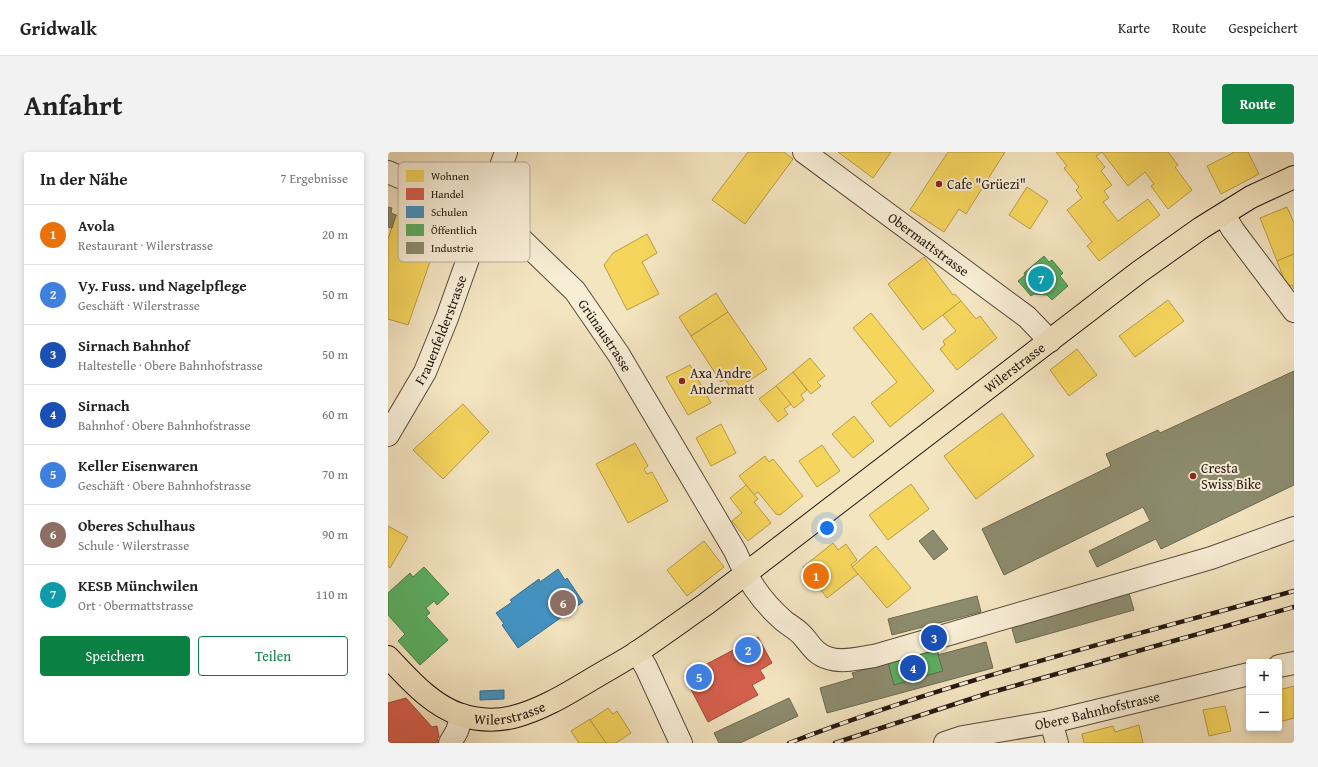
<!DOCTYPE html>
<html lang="de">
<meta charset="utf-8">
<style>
body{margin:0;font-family:"Gentium Book Plus",serif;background:#f2f2f2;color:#222}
.controls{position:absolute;right:12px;bottom:12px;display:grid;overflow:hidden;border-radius:4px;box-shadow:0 2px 6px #0003}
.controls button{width:36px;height:36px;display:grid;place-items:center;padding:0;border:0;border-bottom:1px solid #e0e0e0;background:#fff;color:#222;font:20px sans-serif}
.you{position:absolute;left:439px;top:376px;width:14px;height:14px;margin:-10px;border:3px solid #fff;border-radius:50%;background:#1a73e8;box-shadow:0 0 0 6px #1a73e833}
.badge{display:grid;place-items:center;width:26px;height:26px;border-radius:50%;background:#0b8043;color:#fff;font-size:13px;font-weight:700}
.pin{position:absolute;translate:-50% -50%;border:2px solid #fff;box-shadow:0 1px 4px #0006}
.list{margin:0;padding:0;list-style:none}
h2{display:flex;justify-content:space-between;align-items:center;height:52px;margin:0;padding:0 16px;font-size:17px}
h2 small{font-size:13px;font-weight:400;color:#767676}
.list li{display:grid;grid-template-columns:26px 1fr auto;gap:12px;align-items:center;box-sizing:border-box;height:60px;padding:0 16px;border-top:1px solid #e0e0e0}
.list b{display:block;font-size:15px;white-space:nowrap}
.list p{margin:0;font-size:13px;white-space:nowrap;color:#767676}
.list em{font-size:13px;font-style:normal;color:#767676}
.actions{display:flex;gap:8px;padding:12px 16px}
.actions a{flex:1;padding:9px 0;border:1px solid #0b8043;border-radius:4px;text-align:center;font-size:14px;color:#0b8043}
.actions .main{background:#0b8043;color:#fff}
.map{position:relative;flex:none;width:906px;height:591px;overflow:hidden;border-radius:4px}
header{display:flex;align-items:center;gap:24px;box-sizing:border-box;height:56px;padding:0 20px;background:#fff;border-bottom:1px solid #e0e0e0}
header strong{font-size:19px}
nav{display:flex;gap:22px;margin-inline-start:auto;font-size:14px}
.intro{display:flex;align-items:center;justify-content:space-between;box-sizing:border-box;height:96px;padding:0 24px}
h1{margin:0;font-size:28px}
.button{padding:10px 18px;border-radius:4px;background:#0b8043;color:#fff;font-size:14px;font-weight:700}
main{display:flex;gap:24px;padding:0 24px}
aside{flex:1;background:#fff;border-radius:4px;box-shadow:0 2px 6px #0003}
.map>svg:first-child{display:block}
.homes{fill:#f6d55c;stroke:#b79c45}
.shops{fill:#d6604d;stroke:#a14a3a}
.schools{fill:#4393c3;stroke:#3a6e8d}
.public{fill:#5aae61;stroke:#4a8148}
.industry{fill:#8c8c6e;stroke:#6d6952}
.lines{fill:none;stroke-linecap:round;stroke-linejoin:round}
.minor-casing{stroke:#584a3c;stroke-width:24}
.major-casing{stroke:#24170f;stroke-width:24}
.minor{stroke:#f8eed7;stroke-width:22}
.major{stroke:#f4e5c1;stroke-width:22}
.rail-casing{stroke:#24170f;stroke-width:4.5}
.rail{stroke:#f8eed7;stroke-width:3;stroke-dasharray:9;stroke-linecap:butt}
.poi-dot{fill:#8f2418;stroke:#f8eed7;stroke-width:1.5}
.labels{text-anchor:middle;stroke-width:4;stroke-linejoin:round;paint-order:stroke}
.poi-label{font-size:14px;fill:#24170f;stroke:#f8eed7;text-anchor:start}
.street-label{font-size:14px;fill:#24170f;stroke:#f8eed7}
.key{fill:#f8eed7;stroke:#b8ae9b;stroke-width:1}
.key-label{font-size:11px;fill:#24170f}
</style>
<header>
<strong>Gridwalk</strong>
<nav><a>Karte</a><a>Route</a><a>Gespeichert</a></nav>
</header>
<div class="intro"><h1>Anfahrt</h1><a class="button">Route</a></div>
<main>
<aside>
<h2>In der Nähe<small>7 Ergebnisse</small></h2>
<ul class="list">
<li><span class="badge" style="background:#e8710a">1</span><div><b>Avola</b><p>Restaurant · Wilerstrasse</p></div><em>20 m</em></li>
<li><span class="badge" style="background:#3f7fe0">2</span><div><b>Vy. Fuss. und Nagelpflege</b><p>Geschäft · Wilerstrasse</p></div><em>50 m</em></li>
<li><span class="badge" style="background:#1a4fb4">3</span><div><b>Sirnach Bahnhof</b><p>Haltestelle · Obere Bahnhofstrasse</p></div><em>50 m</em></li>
<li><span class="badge" style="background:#1a4fb4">4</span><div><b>Sirnach</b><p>Bahnhof · Obere Bahnhofstrasse</p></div><em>60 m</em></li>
<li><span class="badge" style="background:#3f7fe0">5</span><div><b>Keller Eisenwaren</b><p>Geschäft · Obere Bahnhofstrasse</p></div><em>70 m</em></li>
<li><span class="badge" style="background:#8d6e63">6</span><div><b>Oberes Schulhaus</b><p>Schule · Wilerstrasse</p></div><em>90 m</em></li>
<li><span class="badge" style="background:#0f9aa8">7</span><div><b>KESB Münchwilen</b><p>Ort · Obermattstrasse</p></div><em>110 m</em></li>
</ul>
<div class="actions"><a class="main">Speichern</a><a>Teilen</a></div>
</aside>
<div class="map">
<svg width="906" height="591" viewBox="0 0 906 591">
<rect width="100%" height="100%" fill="#f4e5c1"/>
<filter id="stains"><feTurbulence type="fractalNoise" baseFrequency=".005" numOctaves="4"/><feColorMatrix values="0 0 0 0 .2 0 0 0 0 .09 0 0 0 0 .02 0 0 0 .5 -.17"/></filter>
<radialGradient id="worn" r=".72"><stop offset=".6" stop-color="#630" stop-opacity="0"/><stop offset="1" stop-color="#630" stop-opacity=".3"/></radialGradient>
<g class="homes">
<polygon points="360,0 396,0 405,7 357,72 324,48"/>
<polygon points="450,0 503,0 485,26"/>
<polygon points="560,0 617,0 578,62 571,57 556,80 522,58"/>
<polygon points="668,0 714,0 708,4 717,15 713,19 724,33 716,39 721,46 715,50 730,69 760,47 772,63 711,109 699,94 704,90 679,58 694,46 688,38 691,35 676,16 679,14"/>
<polygon points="714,0 780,0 790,13 787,15 804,38 780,57 763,34 766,32 757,20 740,34"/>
<polygon points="845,0 860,0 871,22 833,42 819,14 845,1"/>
<polygon points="639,35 660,49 642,77 621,63"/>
<polygon points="899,55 906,71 906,102 889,109 872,66"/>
<polygon points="8,63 53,78 20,173 0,167 0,87"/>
<polygon points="259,82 269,101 254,110 271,142 239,158 216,113 225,101"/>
<polygon points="906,102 906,137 904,133 899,135 889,109"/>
<polygon points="536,105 565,143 567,142 573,149 535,178 500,132"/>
<polygon points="328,141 340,160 303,184 291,165"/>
<polygon points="780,148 796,169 747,205 731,184"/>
<polygon points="573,149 588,167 592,164 609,186 569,218 552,197 557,193 555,189 568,179 555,163"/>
<polygon points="340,160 379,217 345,239 337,227 333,230 303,184"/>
<polygon points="483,161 546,239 502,275 483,251 509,230 465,176"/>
<polygon points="689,197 709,223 681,244 662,218"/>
<polygon points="422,206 437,224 429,230 433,234 423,242 405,220"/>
<polygon points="302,213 323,251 300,263 278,225"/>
<polygon points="405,220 419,238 413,243 416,248 406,256 388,234"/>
<polygon points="388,234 403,252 396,257 400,262 390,270 371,247"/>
<polygon points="75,252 101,280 55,327 25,298"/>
<polygon points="614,261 646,304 588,347 556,304"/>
<polygon points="466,264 486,289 465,306 444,282"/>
<polygon points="333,272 348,301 323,314 308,286"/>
<polygon points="247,291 260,314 256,317 259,322 264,320 280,349 240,371 208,312"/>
<polygon points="434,293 452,319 429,335 411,309"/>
<polygon points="377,304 381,310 385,307 415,344 392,363 388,362 370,340 366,343 351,324"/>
<polygon points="523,332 541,357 500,388 481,363"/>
<polygon points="358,333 370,347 366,350 383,371 360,389 344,369 354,361 342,346"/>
<polygon points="0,374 20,385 2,416 0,414"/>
<polygon points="316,389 336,415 299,444 279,418"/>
<polygon points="445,391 450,398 458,392 469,408 463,413 470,422 439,446 415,415"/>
<polygon points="488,394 523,436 499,456 464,415"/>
<polygon points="906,534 906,566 891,570 891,538"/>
<polygon points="837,554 843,579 821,584 815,558"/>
<polygon points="220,556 225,562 229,559 243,581 228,591 218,591 202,568"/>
<polygon points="202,567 202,568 218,591 191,591 183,579"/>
<polygon points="751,573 755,591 696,591 694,582 725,574 727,580"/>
</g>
<g class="shops">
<polygon points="370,485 384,511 372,518 377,526 364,533 370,543 320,570 296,524"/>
<polygon points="18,546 44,575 49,574 51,585 49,586 50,591 0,591 0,551"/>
</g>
<g class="schools">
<polygon points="170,417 177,428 179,426 195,450 130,496 114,473 116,472 108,461 124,450 122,448 151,427 152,430"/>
<polygon points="116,538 116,547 92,548 92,539"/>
</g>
<g class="public">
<polygon points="656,104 661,110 664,108 675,121 672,124 680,134 664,148 659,143 646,142 643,144 630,129 637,123 636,121"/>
<polygon points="36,415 61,442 49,453 46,449 38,456 42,461 38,464 60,488 32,513 10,489 17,482 0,463 0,441 22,421 25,425"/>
<polygon points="549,497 555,519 506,533 500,511"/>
</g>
<g class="industry">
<polygon points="0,55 4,56 3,61 8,63 4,76 0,75"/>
<polygon points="906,219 906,333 773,397 768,387 709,415 701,399 762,369 755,355 616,423 594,377 723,314 718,302 770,278 772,281"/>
<polygon points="545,378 560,397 546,408 531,389"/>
<polygon points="741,441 746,458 628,491 623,473"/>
<polygon points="589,444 593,460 504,483 500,467"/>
<polygon points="598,490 605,516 439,561 432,536 466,526 464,521 500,511 506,533 555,519 550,503"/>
<polygon points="401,546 410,564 352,591 331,591 326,581"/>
</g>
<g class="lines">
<defs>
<g id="minor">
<path id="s1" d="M416 0 639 165 662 189"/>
<path id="s2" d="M0 20 82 55 134 88 187 139 231 203 347 399C360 428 371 447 396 469 401 473 408 477 413 482 422 491 426 502 440 506 454 511 472 506 486 504L823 406 906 376"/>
<polyline points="836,63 845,78 906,159"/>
<path id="s3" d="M0 283 37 220 59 166 118 0"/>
<polyline points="249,500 258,515 293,591"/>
<polyline points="891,514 906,511"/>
<polyline points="663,570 669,591"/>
<polyline points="62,591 69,579 74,563"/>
<path id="s4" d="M557 591 575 585 663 570 861 522"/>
</g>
<g id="major">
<path id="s5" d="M0 505C21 527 43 553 73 563 89 568 108 569 125 565 153 558 179 542 204 527 219 518 234 510 248 501 272 485 295 468 318 452L751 120 813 76 863 45 906 25"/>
</g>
</defs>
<use href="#minor" class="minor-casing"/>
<use href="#major" class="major-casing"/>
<use href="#minor" class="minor"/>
<use href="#major" class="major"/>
<defs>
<g id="rail">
<path d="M401 591C565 528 737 486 906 439"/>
<polyline points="447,591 601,541 906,455"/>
</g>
</defs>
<use href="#rail" class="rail-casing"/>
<use href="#rail" class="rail"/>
</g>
<g class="poi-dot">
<circle cx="551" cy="32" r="4"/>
<circle cx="294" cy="229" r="4"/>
<circle cx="805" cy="324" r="4"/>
</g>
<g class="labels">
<g class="poi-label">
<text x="559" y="37">Cafe "Grüezi"</text>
<text x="302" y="226">Axa Andre<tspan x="302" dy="16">Andermatt</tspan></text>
<text x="813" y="321">Cresta<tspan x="813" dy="16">Swiss Bike</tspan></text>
</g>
<g class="street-label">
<text dy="5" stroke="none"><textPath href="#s1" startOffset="155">Obermattstrasse</textPath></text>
<text dy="5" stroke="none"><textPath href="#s3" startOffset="118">Frauenfelderstrasse</textPath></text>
<text dy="5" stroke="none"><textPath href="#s2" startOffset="278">Grünaustrasse</textPath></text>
<text dy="5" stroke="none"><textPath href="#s5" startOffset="760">Wilerstrasse</textPath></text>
<text dy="5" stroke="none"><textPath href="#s5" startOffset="144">Wilerstrasse</textPath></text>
<text dy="5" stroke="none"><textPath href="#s4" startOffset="156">Obere Bahnhofstrasse</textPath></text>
</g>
</g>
<rect x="10" y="10" width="132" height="100" rx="6" class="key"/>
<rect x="18" y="18" width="18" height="12" fill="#f6d55c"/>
<rect x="18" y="36" width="18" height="12" fill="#d6604d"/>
<rect x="18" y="54" width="18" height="12" fill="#4393c3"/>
<rect x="18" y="72" width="18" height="12" fill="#5aae61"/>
<rect x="18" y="90" width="18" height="12" fill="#8c8c6e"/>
<g class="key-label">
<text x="43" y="28">Wohnen</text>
<text x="43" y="46">Handel</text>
<text x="43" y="64">Schulen</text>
<text x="43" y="82">Öffentlich</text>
<text x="43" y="100">Industrie</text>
</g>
<rect width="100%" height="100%" filter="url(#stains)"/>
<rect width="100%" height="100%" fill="url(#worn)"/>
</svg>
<div class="controls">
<button>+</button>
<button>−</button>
</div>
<div class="you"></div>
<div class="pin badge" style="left:428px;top:424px;background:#e8710a">1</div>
<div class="pin badge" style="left:360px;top:498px;background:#3f7fe0">2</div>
<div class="pin badge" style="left:546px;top:486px;background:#1a4fb4">3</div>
<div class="pin badge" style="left:525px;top:516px;background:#1a4fb4">4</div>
<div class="pin badge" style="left:311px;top:525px;background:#3f7fe0">5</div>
<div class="pin badge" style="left:175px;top:451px;background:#8d6e63">6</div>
<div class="pin badge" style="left:653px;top:127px;background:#0f9aa8">7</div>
</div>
</main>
